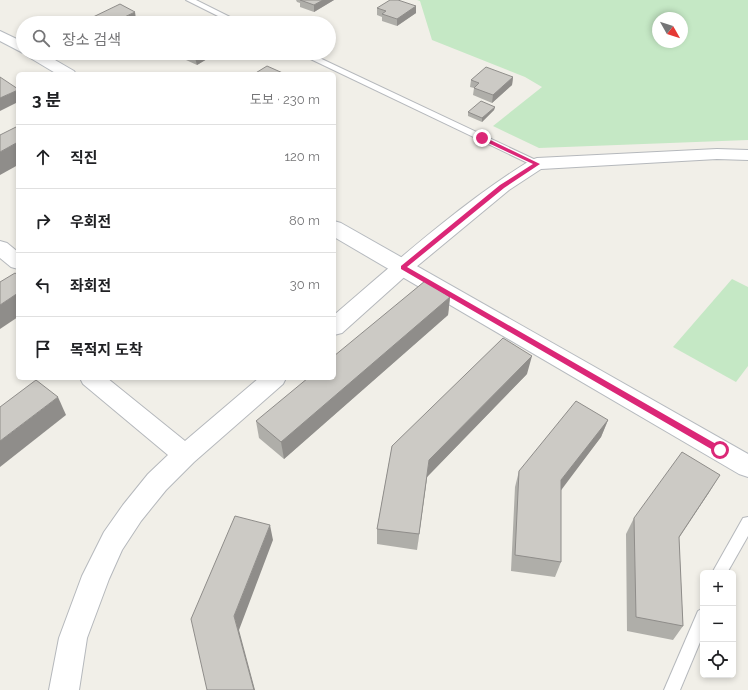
<!DOCTYPE html>
<html lang="ko">
<meta charset="utf-8">
<style>
body{margin:0;font-family:Raleway,"Noto Sans KR",sans-serif;background:#f2f2f2;color:#202124}
.controls{position:absolute;right:12px;bottom:12px;display:grid;overflow:hidden;border-radius:6px;box-shadow:0 2px 6px #0003}
.controls button{width:36px;height:36px;display:grid;place-items:center;padding:0;border:0;border-bottom:1px solid #e0e0e0;background:#fff;color:#202124;font:20px sans-serif}
.compass{position:absolute;left:652px;top:12px;width:36px;height:36px;border-radius:50%;background:#fff;box-shadow:0 2px 6px #0003;rotate:129deg}
.stop{position:absolute;width:12px;height:12px;margin:-9px;border:3px solid #db2777;border-radius:50%;background:#fff}
.stop.end{background:#db2777;border-color:#fff;box-shadow:0 1px 4px #0008}
.list{margin:0;padding:0;list-style:none}
h2{display:flex;justify-content:space-between;align-items:center;height:52px;margin:0;padding:0 16px;font-size:17px}
h2 small{font-size:13px;font-weight:400;color:#757577}
.list li{display:grid;grid-template-columns:26px 1fr auto;gap:12px;align-items:center;box-sizing:border-box;height:64px;padding:0 16px;border-top:1px solid #e0e0e0}
.list b{display:block;font-size:15px;white-space:nowrap}
.list em{font-size:13px;font-style:normal;color:#757577}
.icon{flex:none;width:22px;height:22px;fill:none;stroke:currentColor;stroke-width:2;stroke-linecap:round;stroke-linejoin:round}
.map{position:relative;flex:none;width:748px;height:690px;overflow:hidden}
.search{position:absolute;background:#fff;box-shadow:0 2px 6px #0003;left:16px;top:16px;width:320px;height:44px;display:flex;align-items:center;gap:10px;box-sizing:border-box;padding:0 14px;border-radius:22px;color:#757577;font-size:15px}
.panel{position:absolute;background:#fff;box-shadow:0 2px 6px #0003;left:16px;top:72px;width:320px;height:308px;border-radius:6px}
.map>svg:first-child{display:block}
.green{fill:#c5e8c5;fill-rule:evenodd}
.lines{fill:none;stroke-linecap:round;stroke-linejoin:round}
.lane-casing{stroke:#b5b8bc;stroke-width:2}
.street-casing{stroke:#b5b8bc;stroke-width:2}
.secondary-casing{stroke:#b6babf;stroke-width:2}
.lane{fill:#fff;fill-rule:evenodd}
.street{fill:#fff;fill-rule:evenodd}
.secondary{fill:#fff;fill-rule:evenodd}
.wall{fill:#afaea9}
.shaded-wall{fill:#8f8d8a}
.building{fill:#cccac5;stroke:#8f8d8a}
.route{fill:#db2777}
</style>
<div class="map">
<svg width="748" height="690" viewBox="0 0 748 690">
<rect width="100%" height="100%" fill="#f1efe8"/>
<g class="green">
<path d="M417 0H748V140L539 148 493 126 542 87 525 77 432 40 420 1ZM658 18H682V42H658Z"/>
<polygon points="732,279 748,287 748,366 736,382 673,347"/>
</g>
<g class="lines">
<defs>
<g id="lane">
<polygon points="186,0 196,0 242,23 232,23"/>
<polygon points="298,53 309,53 540,162 542,164 537,167 534,166"/>
<polygon points="748,517 748,536 727,573 712,573 743,518"/>
<polygon points="703,608 703,635 680,690 664,690 698,611"/>
</g>
<g id="street">
<path d="M717 149 748 150V160L717 159 541 169 509 190 410 272 342 333 334 335V315C397 261 460 204 531 160L537 158Z"/>
<polygon points="0,241 7,243 18,252 18,269 11,267 0,258"/>
<polygon points="80,378 107,378 185,441 259,378 286,378 283,384 194,462 166,490 141,521 122,550 109,579 87,638 79,690 49,690 59,638 82,576 104,532 123,505 148,474 168,455 83,384"/>
</g>
<g id="secondary">
<polygon points="0,31 23,42 23,53 0,41"/>
<polygon points="24,53 43,53 74,71 76,74 57,74 27,56"/>
<polygon points="334,221 341,223 748,454 748,477 739,474 334,237"/>
</g>
</defs>
<use href="#lane" class="lane-casing"/>
<use href="#street" class="street-casing"/>
<use href="#secondary" class="secondary-casing"/>
<use href="#lane" class="lane"/>
<use href="#street" class="street"/>
<use href="#secondary" class="secondary"/>
</g>
<g class="wall">
<polygon points="296,0 334,0 314,12 300,7 300,3 297,2"/>
<polygon points="416,6 416,13 397,26 382,21 382,17 377,15 377,8"/>
<polygon points="91,18 136,19 129,23 92,23"/>
<polygon points="175,53 217,53 197,65 175,55"/>
<polygon points="513,77 512,85 492,103 473,95 474,88 470,87 471,80"/>
<polygon points="495,107 494,110 482,122 468,116 468,112"/>
<polygon points="450,297 448,315 284,459 259,438 256,421"/>
<polygon points="527,374 427,477 417,550 377,544 377,529 392,446"/>
<polygon points="608,420 601,437 561,489 561,562 555,577 511,571 515,487 519,471"/>
<polygon points="710,491 679,538 683,626 673,640 627,631 626,534 634,518"/>
</g>
<g class="shaded-wall">
<polygon points="323,0 334,0 314,12 314,5"/>
<polygon points="416,6 416,13 397,26 397,19"/>
<polygon points="135,12 136,19 129,23 112,23"/>
<polygon points="204,53 217,53 197,65 195,58"/>
<polygon points="513,77 512,85 492,103 493,95"/>
<polygon points="18,90 18,102 0,111 0,98"/>
<polygon points="495,107 494,110 482,122 482,118"/>
<polygon points="18,142 18,165 0,175 0,152"/>
<polygon points="18,293 18,317 0,329 0,305"/>
<polygon points="450,297 448,315 284,459 281,442"/>
<polygon points="532,356 527,374 427,477 417,550 419,534 429,460"/>
<polygon points="58,397 66,415 0,467 0,441"/>
<polygon points="608,420 601,437 556,497 561,480"/>
<polygon points="720,475 710,491 669,552 679,537"/>
<polygon points="270,525 273,540 239,630 255,690 254,690 234,616"/>
</g>
<g class="building">
<polygon points="300,0 323,0 314,5"/>
<polygon points="390,0 398,0 416,6 397,19 382,14 386,11 377,8"/>
<polygon points="120,4 135,12 112,23 100,23 91,18"/>
<polygon points="185,53 204,53 195,58"/>
<polygon points="267,66 285,74 254,74"/>
<polygon points="486,67 513,77 493,95 474,88 479,83 471,80"/>
<polygon points="0,77 18,89 18,90 0,98"/>
<polygon points="481,101 495,107 482,118 468,112"/>
<polygon points="18,126 18,142 0,152 0,135"/>
<polygon points="15,273 18,275 18,293 0,305 0,282"/>
<polygon points="425,281 450,297 281,442 256,421 308,378 334,378 334,356"/>
<polygon points="503,338 532,356 429,460 419,534 377,529 392,446"/>
<polygon points="36,380 58,397 0,441 0,407"/>
<polygon points="576,401 608,420 561,480 561,562 515,555 519,471"/>
<polygon points="682,452 720,475 679,537 683,626 636,617 634,518"/>
<polygon points="235,516 270,525 234,616 254,690 207,690 191,619"/>
</g>
<polygon class="route" points="482,136 540,164 504,188 407,267 723,448 723,453 718,453 401,269 401,266 500,185 533,164 480,139 480,137"/>
</svg>
<div class="controls">
<button>+</button>
<button>−</button>
<button><svg class="icon" aria-label="locate" viewBox="0 0 24 24"><circle cx="12" cy="12" r="6"/><path d="M12 2v4M12 18v4M2 12h4M18 12h4"/></svg></button>
</div>
<svg class="compass" viewBox="-18 -18 36 36"><path d="M0-13l5 13h-10z" fill="#e53935"/><path d="M0 13l5-13h-10z" fill="#757577"/></svg>
<div class="stop" style="left:720px;top:450px"></div>
<div class="stop end" style="left:482px;top:138px"></div>
<div class="search"><svg class="icon" aria-label="search" viewBox="0 0 24 24"><circle cx="10" cy="10" r="6"/><path d="M15 15l6 6"/></svg>장소 검색</div>
<section class="panel">
<h2>3 분<small>도보 · 230 m</small></h2>
<ul class="list">
<li><svg class="icon" aria-label="ahead" viewBox="0 0 24 24"><path d="M12 20V5M6 11l6-6 6 6"/></svg><div><b>직진</b></div><em>120 m</em></li>
<li><svg class="icon" aria-label="right" viewBox="0 0 24 24"><path d="M7 20v-9h11M14 6l5 5-5 5"/></svg><div><b>우회전</b></div><em>80 m</em></li>
<li><svg class="icon" aria-label="left" viewBox="0 0 24 24"><path d="M17 20v-9H6M10 6l-5 5 5 5"/></svg><div><b>좌회전</b></div><em>30 m</em></li>
<li><svg class="icon" aria-label="arrive" viewBox="0 0 24 24"><path d="M6 21V4h12l-3 4 3 4H6"/></svg><div><b>목적지 도착</b></div></li>
</ul>
</section>
</div>
